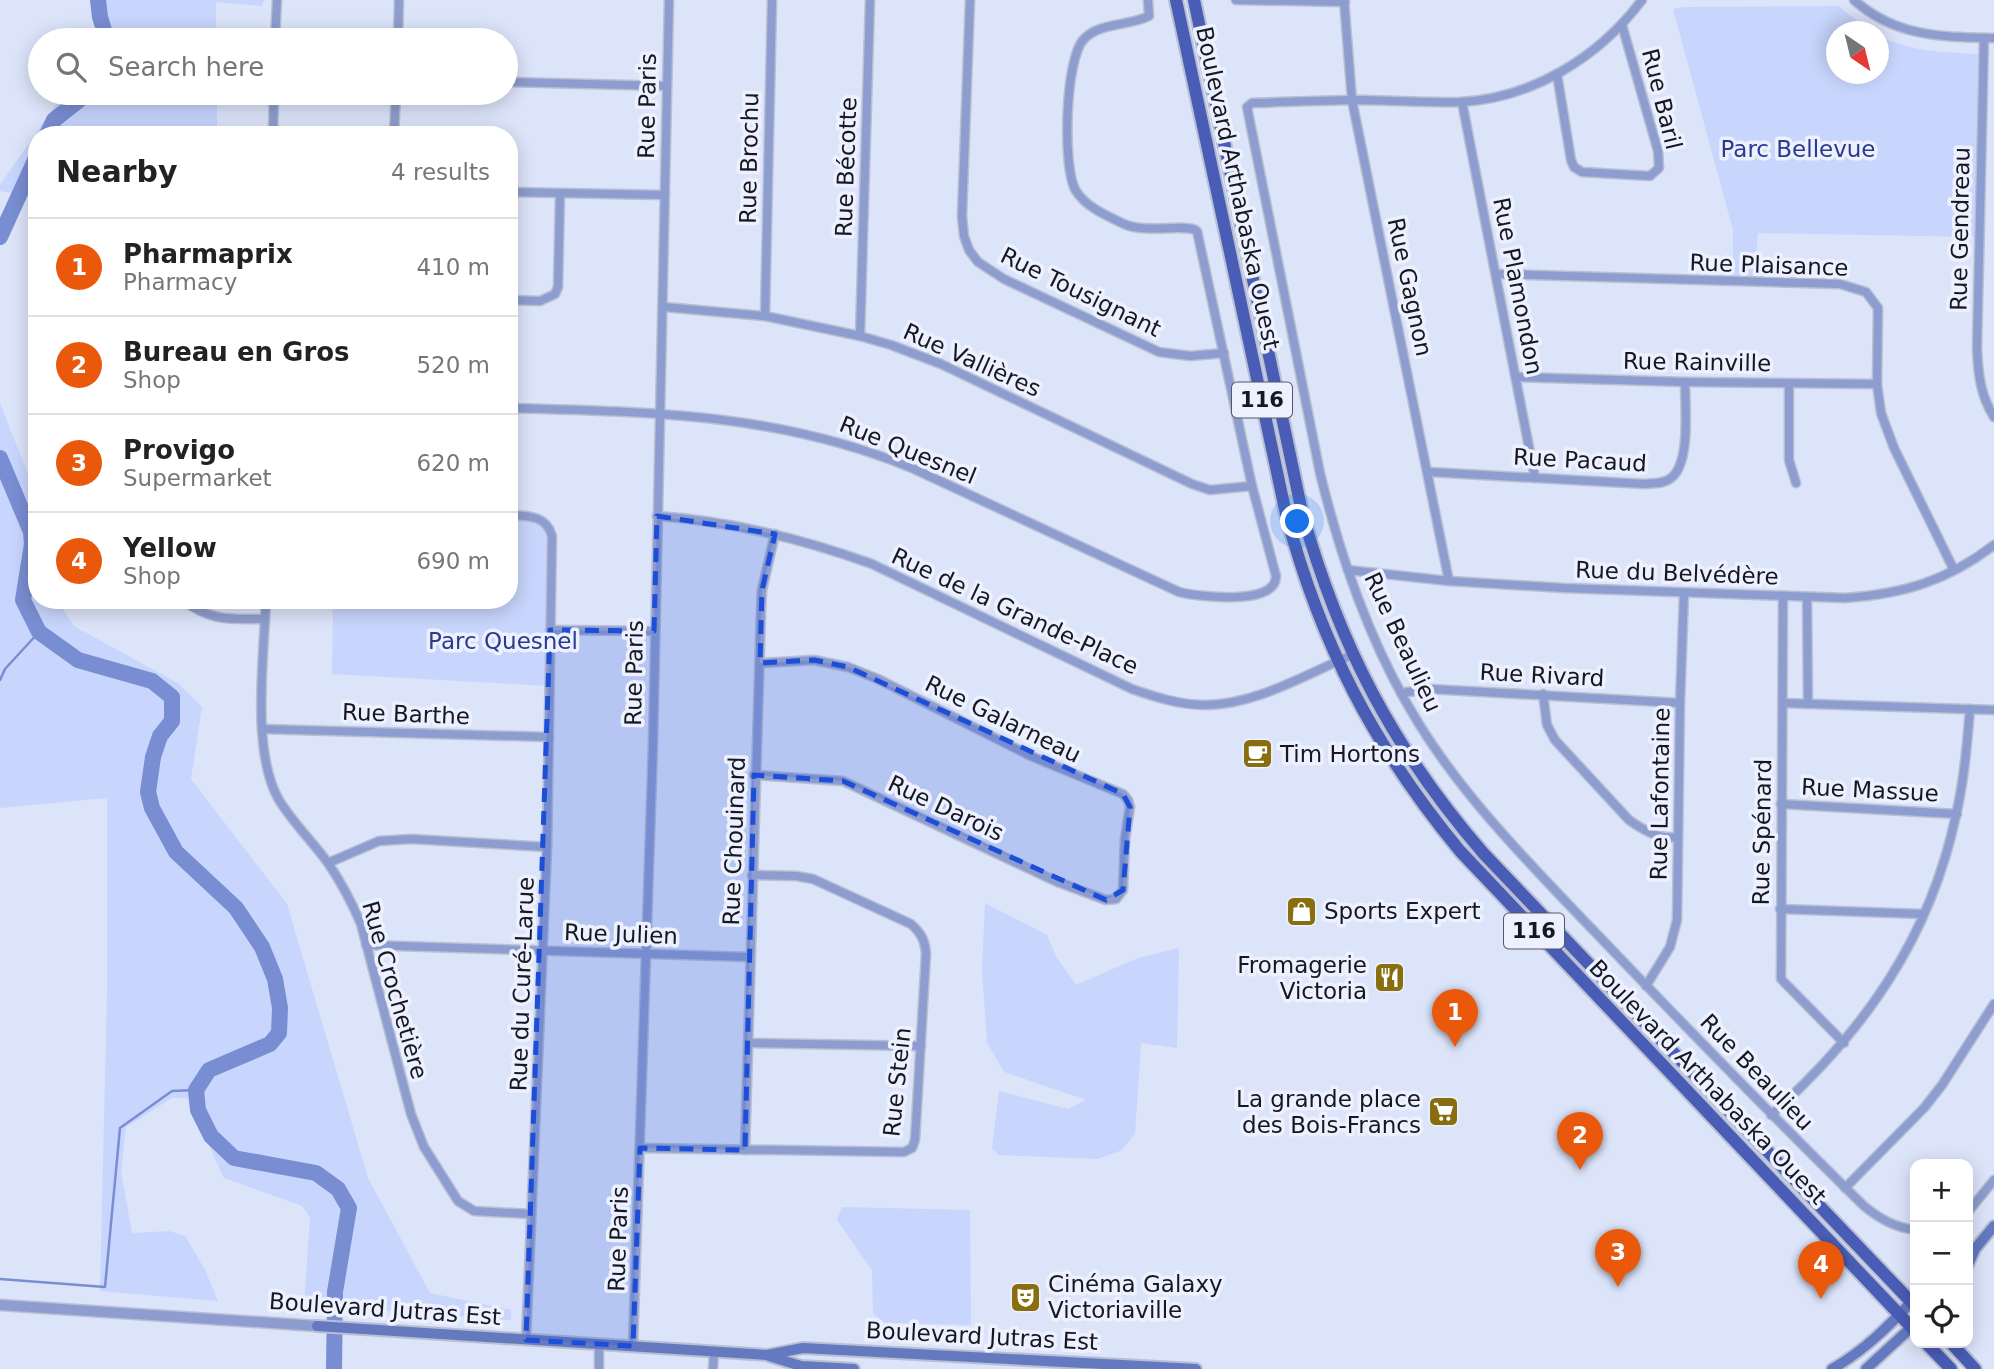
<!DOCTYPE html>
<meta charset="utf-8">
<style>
body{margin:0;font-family:"DejaVu Sans",sans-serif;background:#f6f6f6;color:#222}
.controls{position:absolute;right:21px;bottom:21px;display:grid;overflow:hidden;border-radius:14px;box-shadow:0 4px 18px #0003}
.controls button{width:63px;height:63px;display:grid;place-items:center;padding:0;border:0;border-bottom:2px solid #e0e0e0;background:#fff;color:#222;font:35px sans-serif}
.compass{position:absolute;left:1826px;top:21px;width:63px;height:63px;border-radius:50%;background:#fff;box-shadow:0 4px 18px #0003;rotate:145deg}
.you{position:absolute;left:1298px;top:522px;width:24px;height:24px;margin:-18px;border:5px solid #fff;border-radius:50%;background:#1a73e8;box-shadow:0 0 0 10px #1a73e833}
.badge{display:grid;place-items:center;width:46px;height:46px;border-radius:50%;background:#ea580c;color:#fff;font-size:23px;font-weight:700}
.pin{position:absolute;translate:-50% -58px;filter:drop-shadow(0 2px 4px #0008)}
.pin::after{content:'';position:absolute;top:37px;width:24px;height:21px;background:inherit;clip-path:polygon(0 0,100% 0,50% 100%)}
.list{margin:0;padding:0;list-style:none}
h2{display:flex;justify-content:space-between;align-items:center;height:91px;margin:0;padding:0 28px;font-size:30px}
h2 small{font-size:23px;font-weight:400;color:#767676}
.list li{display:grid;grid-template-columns:46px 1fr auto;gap:21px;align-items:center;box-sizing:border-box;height:98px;padding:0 28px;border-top:2px solid #e0e0e0}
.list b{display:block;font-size:26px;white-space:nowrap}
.list p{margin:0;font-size:23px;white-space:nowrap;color:#767676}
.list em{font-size:23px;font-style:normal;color:#767676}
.icon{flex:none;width:38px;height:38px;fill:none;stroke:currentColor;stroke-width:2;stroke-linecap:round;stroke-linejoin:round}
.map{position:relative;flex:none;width:1994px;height:1369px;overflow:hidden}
.search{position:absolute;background:#fff;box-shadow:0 4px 18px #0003;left:28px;top:28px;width:490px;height:77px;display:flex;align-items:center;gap:18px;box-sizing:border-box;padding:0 24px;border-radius:38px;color:#767676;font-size:26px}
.panel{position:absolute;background:#fff;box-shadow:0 4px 18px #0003;left:28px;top:126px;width:490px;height:483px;border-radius:28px}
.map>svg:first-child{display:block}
.green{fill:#c8d5fc}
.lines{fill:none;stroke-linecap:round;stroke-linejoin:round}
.stream{stroke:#798dd2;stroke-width:2.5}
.river{stroke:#798dd2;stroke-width:16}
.minor-casing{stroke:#b8bfd3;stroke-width:11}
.tertiary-casing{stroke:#b8bfd3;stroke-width:13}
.secondary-casing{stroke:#b8bfd3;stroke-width:14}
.primary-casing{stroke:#b8bfd3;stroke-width:16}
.minor{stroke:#8e9dcf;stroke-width:8}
.tertiary{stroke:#8e9dcf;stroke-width:10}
.secondary{stroke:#6579c1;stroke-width:10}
.primary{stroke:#495db6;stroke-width:12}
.marked{fill:#1d4ed8;fill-opacity:0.2;stroke:#1d4ed8;stroke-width:5;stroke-dasharray:14 9;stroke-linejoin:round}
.labels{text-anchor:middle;stroke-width:7;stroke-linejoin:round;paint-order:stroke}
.shield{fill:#edf1ff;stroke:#565963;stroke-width:2}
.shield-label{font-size:21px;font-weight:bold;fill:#151820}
.street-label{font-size:23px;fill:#151820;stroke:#edf1ff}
.park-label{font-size:23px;fill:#2b3a8c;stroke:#edf1ff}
.poi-label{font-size:23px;fill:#151820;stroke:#edf1ff;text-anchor:start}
</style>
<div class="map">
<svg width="1994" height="1369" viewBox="0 0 1994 1369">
<rect width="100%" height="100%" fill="#dce4fa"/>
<g class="green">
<polygon points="96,0 264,0 262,6 216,2 216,40 96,40"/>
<path d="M1838 6 1871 31 1836 32V74H1878L1879 36C1912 52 1941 52 1978 54L1974 237 1758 233 1754 279H1733V230L1673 9 1684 7Z"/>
<polygon points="64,93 217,93 217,135 135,135 105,128 86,135 37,135 37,169 19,194 0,191 0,185"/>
<polygon points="0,403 37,497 37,600 57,600 74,626 179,684 202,707 191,779 287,904 368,1178 430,1293 511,1310 511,1320 304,1305 310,1217 302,1206 224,1178 187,1098 172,1098 126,1127 121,1172 132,1233 169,1231 185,1236 205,1270 218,1301 100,1291 107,992 107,798 0,808"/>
<polygon points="509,515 531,516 550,528 550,686 332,674 333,600 509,600"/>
<polygon points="985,903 1047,935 1056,956 1076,985 1138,958 1179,948 1177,1048 1141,1043 1135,1134 1122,1150 1098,1159 999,1155 992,1148 999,1091 1068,1109 1086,1100 1004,1072 987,1042 982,970"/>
<polygon points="842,1207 970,1210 971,1325 886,1323 873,1314 872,1270 837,1220"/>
</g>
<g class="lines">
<g class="stream">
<polyline points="0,680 5,669 39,632"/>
<polyline points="0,1279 105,1287 120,1128 172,1091 196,1090"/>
</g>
<g class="river">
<polyline points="98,0 100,17 107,40"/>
<polyline points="47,135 54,120 88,93"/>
<polyline points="0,237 37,156"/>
<polyline points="0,458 31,532 32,544 23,600 39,632 78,660 152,681 172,697 172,721 160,736 153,757 148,792 152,808 176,852 236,908 262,947 275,979 280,1008 279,1033 270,1044 209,1070 196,1090 198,1110 211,1136 234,1158 316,1173 338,1189 349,1208 335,1292 334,1369"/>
</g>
<defs>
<g id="minor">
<polyline points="970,0 962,216 964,236 969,250 978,262 1004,279 1159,352 1190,356 1224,353"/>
<polyline points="1236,0 1345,2"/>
<polyline points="1344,0 1352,100 1358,130 1449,581"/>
<path d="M1642 0C1599 57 1533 98 1461 102 1429 103 1396 101 1364 100 1327 100 1289 102 1252 103L1247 107 1320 473C1341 560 1371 647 1419 724 1466 800 1531 865 1593 930 1682 1023 1772 1116 1864 1206 1880 1219 1894 1227 1915 1230"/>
<path d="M1854 0C1896 37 1941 37 1994 38"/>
<path d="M1984 38 1977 347C1978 373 1980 395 1994 417"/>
<polyline points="275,40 277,0"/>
<polyline points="398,40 399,0"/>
<polyline points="1557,74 1571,160 1574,167 1582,172 1650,176 1659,168 1658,151 1622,25"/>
<polyline points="506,82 666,86"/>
<polyline points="1462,102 1535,478"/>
<polyline points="273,135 274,93"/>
<polyline points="394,135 396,93"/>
<polyline points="509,192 665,195"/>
<polyline points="1496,274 1840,284 1866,292 1878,308 1877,384 1881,413 1894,448 1954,570"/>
<polyline points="509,300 540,301 555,294 558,287 560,195"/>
<polyline points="664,307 765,316 860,336 891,345 941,364 1192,484 1210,490 1252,486"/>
<polyline points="765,316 772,0"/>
<polyline points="860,336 870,0"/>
<polyline points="1516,377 1685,382 1877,384"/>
<polyline points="1789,384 1789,460 1796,483"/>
<path d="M509 408C651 412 780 413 914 469L1179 592C1199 597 1276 606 1276 576L1252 486 1197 231C1187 223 1146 234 1124 224 1107 216 1086 207 1076 191 1062 169 1065 58 1084 39 1100 22 1130 26 1149 16L1148 0"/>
<path d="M1429 472 1645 484C1653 483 1664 484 1671 478 1691 463 1685 406 1685 382"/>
<path d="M509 515C528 516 546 515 552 536L547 847 526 1340"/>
<path d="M657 516C730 521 803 539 872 564L1132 689C1155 697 1180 705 1205 705 1256 705 1306 674 1352 655"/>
<path d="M1348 570 1449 581 1564 588 1845 598C1903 594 1947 581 1994 545"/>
<polyline points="1783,596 1781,979 1844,1043"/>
<polyline points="1807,597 1808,704"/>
<path d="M183 600C211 622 232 619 265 619"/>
<path d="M266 600C264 656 251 752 279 800 293 823 313 842 328 863 341 882 352 903 361 924L411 1114 424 1147 458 1201 474 1211 531 1214"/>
<polyline points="550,630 654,631"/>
<polyline points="1401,693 1430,689 1680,703"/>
<path d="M1543 694 1547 725 1555 740 1629 820C1643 830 1660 840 1678 837"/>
<polyline points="1783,703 1994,710"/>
<polyline points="262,729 549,737"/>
<polyline points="754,775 843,781 1055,881 1106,900 1116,899 1123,890 1125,839 1130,807 1128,800 1123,794 1031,756 878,679 848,667 814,660 760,663"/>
<polyline points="1781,804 1957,814"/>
<polyline points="328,863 379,841 411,839 547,847"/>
<polyline points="1780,909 1923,914"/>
<polyline points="366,945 750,957"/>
<polyline points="1646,986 1670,947 1677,920 1680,703 1684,594"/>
<polyline points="748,1043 921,1046"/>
<path d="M1771 1115C1863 1033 1930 939 1956 815 1964 781 1967 745 1970 709"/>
<path d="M640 1148 904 1152 912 1148 915 1140 926 954C925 940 921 933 911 924L813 879 796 876 752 875"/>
<polyline points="745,1150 761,611 762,590 775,534"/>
<polyline points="1845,1188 1924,1108 1942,1085 1994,1004"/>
<polyline points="1968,1212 1994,1180"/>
<polyline points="599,1344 599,1369"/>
<polyline points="633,1346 653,744 669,0"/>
<polyline points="713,1369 714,1352"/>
</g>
<polyline id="tertiary" points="0,1305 317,1326"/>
<g id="secondary">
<polyline points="1968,1265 1975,1249 1994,1226"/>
<polyline points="317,1326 767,1355 803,1348 1196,1369"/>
<polyline points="769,1356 801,1366 854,1369"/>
<path d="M1832 1369C1864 1351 1890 1325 1915 1298"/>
<polyline points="1866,1369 1915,1324"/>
</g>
<g id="primary">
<path d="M1176 0 1286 514C1321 645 1374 747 1460 851L1915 1331"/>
<path d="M1194 0 1302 512C1339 645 1393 749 1484 854L1915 1306"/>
<polyline points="1926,1343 1951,1369"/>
<polyline points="1951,1343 1975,1369"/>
</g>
</defs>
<use href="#minor" class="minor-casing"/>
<use href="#tertiary" class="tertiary-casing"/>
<use href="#secondary" class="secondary-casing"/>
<use href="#primary" class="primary-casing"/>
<use href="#minor" class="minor"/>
<use href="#tertiary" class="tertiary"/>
<use href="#secondary" class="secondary"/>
<use href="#primary" class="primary"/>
</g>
<path class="marked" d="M657 516 775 534 762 590 760 663 814 660 848 667 1123 794 1130 807 1123 890 1106 900 843 781 754 775 745 1150 640 1148 633 1346 526 1340 550 630 654 631Z"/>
<defs>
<symbol id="cafe-square" viewBox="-11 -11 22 22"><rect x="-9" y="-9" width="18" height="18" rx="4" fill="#896e0f" stroke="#edf1ff"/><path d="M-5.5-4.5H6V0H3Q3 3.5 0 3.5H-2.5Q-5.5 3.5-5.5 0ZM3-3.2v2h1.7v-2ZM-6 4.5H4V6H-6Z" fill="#fff"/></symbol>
<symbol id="shop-square" viewBox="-11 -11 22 22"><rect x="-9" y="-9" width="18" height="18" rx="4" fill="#896e0f" stroke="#edf1ff"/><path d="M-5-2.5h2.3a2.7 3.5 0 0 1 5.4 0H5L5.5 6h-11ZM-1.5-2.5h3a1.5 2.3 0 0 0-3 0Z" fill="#fff"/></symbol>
<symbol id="restaurant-square" viewBox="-11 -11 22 22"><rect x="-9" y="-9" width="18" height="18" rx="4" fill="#896e0f" stroke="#edf1ff"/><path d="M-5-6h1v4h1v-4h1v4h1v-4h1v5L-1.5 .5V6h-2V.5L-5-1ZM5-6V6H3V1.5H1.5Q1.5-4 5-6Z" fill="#fff"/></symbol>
<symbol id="supermarket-square" viewBox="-11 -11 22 22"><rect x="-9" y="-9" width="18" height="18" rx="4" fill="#896e0f" stroke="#edf1ff"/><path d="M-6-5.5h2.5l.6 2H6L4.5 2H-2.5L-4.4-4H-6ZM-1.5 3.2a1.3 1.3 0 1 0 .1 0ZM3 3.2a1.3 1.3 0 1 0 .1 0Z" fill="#fff"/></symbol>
<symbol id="theatre-square" viewBox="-11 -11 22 22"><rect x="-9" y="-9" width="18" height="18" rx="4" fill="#896e0f" stroke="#edf1ff"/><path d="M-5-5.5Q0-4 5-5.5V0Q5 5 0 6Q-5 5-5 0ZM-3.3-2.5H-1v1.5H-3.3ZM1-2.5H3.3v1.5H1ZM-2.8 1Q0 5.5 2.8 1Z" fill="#fff"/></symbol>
</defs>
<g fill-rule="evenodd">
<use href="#cafe-square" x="1240" y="736" width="35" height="35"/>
<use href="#shop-square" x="1284" y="894" width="35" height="35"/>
<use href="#restaurant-square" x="1372" y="960" width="35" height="35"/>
<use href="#supermarket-square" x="1426" y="1094" width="35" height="35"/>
<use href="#theatre-square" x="1008" y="1280" width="35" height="35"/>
</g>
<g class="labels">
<g class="shield">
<rect x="1232" y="382.5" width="60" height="35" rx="5"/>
<rect x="1504" y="913.5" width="60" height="35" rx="5"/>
</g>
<g class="shield-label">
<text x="1262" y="407">116</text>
<text x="1534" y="938">116</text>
</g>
<g class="street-label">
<text transform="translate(1662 99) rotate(76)" y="8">Rue Baril</text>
<text transform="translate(647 106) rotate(-89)" y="8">Rue Paris</text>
<text transform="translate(749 158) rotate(-89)" y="8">Rue Brochu</text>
<text transform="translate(846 167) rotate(-88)" y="8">Rue Bécotte</text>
<text transform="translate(1238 188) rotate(78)" y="8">Boulevard Arthabaska Ouest</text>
<text transform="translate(1960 229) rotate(-89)" y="8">Rue Gendreau</text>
<text transform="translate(1769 265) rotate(2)" y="8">Rue Plaisance</text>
<text transform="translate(1518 286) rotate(79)" y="8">Rue Plamondon</text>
<text transform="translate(1410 287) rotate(78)" y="8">Rue Gagnon</text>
<text transform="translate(1081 292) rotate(26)" y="8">Rue Tousignant</text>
<text transform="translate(972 360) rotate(24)" y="8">Rue Vallières</text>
<text transform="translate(1697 362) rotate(1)" y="8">Rue Rainville</text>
<text transform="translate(908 450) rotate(22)" y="8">Rue Quesnel</text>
<text transform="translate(1580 460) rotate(3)" y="8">Rue Pacaud</text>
<text transform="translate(1677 573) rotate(2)" y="8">Rue du Belvédère</text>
<text transform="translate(1015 611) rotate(25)" y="8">Rue de la Grande-Place</text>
<text transform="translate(1403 642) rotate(65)" y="8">Rue Beaulieu</text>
<text transform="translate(634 673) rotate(-89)" y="8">Rue Paris</text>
<text transform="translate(1542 675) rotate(3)" y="8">Rue Rivard</text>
<text transform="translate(406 714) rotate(2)" y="8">Rue Barthe</text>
<text transform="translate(1003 719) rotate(26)" y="8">Rue Galarneau</text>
<text transform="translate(1870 790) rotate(3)" y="8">Rue Massue</text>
<text transform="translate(1660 794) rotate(-89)" y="8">Rue Lafontaine</text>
<text transform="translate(946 808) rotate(25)" y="8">Rue Darois</text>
<text transform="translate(1762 832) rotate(-89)" y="8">Rue Spénard</text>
<text transform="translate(734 841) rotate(-88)" y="8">Rue Chouinard</text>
<text transform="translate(621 934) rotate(2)" y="8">Rue Julien</text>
<text transform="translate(522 984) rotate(-88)" y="8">Rue du Curé-Larue</text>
<text transform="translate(395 990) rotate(74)" y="8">Rue Crochetière</text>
<text transform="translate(1757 1072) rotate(46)" y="8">Rue Beaulieu</text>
<text transform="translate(897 1082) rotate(-84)" y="8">Rue Stein</text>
<text transform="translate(1708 1082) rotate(46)" y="8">Boulevard Arthabaska Ouest</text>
<text transform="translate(618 1239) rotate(-88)" y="8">Rue Paris</text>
<text transform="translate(385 1309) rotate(4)" y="8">Boulevard Jutras Est</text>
<text transform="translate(982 1336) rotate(3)" y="8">Boulevard Jutras Est</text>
</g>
<g class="park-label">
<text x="1798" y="157">Parc Bellevue</text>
<text x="503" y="649">Parc Quesnel</text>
</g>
<g class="poi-label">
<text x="1280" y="762">Tim Hortons</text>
<text x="1324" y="919">Sports Expert</text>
<text x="1367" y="973" text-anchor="end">Fromagerie<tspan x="1367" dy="26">Victoria</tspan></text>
<text x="1421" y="1107" text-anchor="end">La grande place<tspan x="1421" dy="26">des Bois-Francs</tspan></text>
<text x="1048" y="1292">Cinéma Galaxy<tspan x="1048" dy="26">Victoriaville</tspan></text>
</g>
</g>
</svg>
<div class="controls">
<button>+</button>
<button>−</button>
<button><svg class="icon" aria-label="locate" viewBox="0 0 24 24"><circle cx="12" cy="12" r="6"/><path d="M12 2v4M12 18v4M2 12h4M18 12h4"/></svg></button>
</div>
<svg class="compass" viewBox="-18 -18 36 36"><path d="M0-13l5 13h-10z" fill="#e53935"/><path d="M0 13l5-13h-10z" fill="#767676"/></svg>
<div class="you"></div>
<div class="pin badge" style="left:1455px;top:1047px">1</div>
<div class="pin badge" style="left:1580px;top:1170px">2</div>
<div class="pin badge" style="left:1618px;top:1287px">3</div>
<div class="pin badge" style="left:1821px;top:1299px">4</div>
<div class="search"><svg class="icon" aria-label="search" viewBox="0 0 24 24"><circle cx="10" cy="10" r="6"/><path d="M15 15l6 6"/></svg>Search here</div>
<section class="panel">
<h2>Nearby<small>4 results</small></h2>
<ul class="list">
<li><span class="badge">1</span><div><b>Pharmaprix</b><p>Pharmacy</p></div><em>410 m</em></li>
<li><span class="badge">2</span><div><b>Bureau en Gros</b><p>Shop</p></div><em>520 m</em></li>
<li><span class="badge">3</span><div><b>Provigo</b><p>Supermarket</p></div><em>620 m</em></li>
<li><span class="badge">4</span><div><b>Yellow</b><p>Shop</p></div><em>690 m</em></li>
</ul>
</section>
</div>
